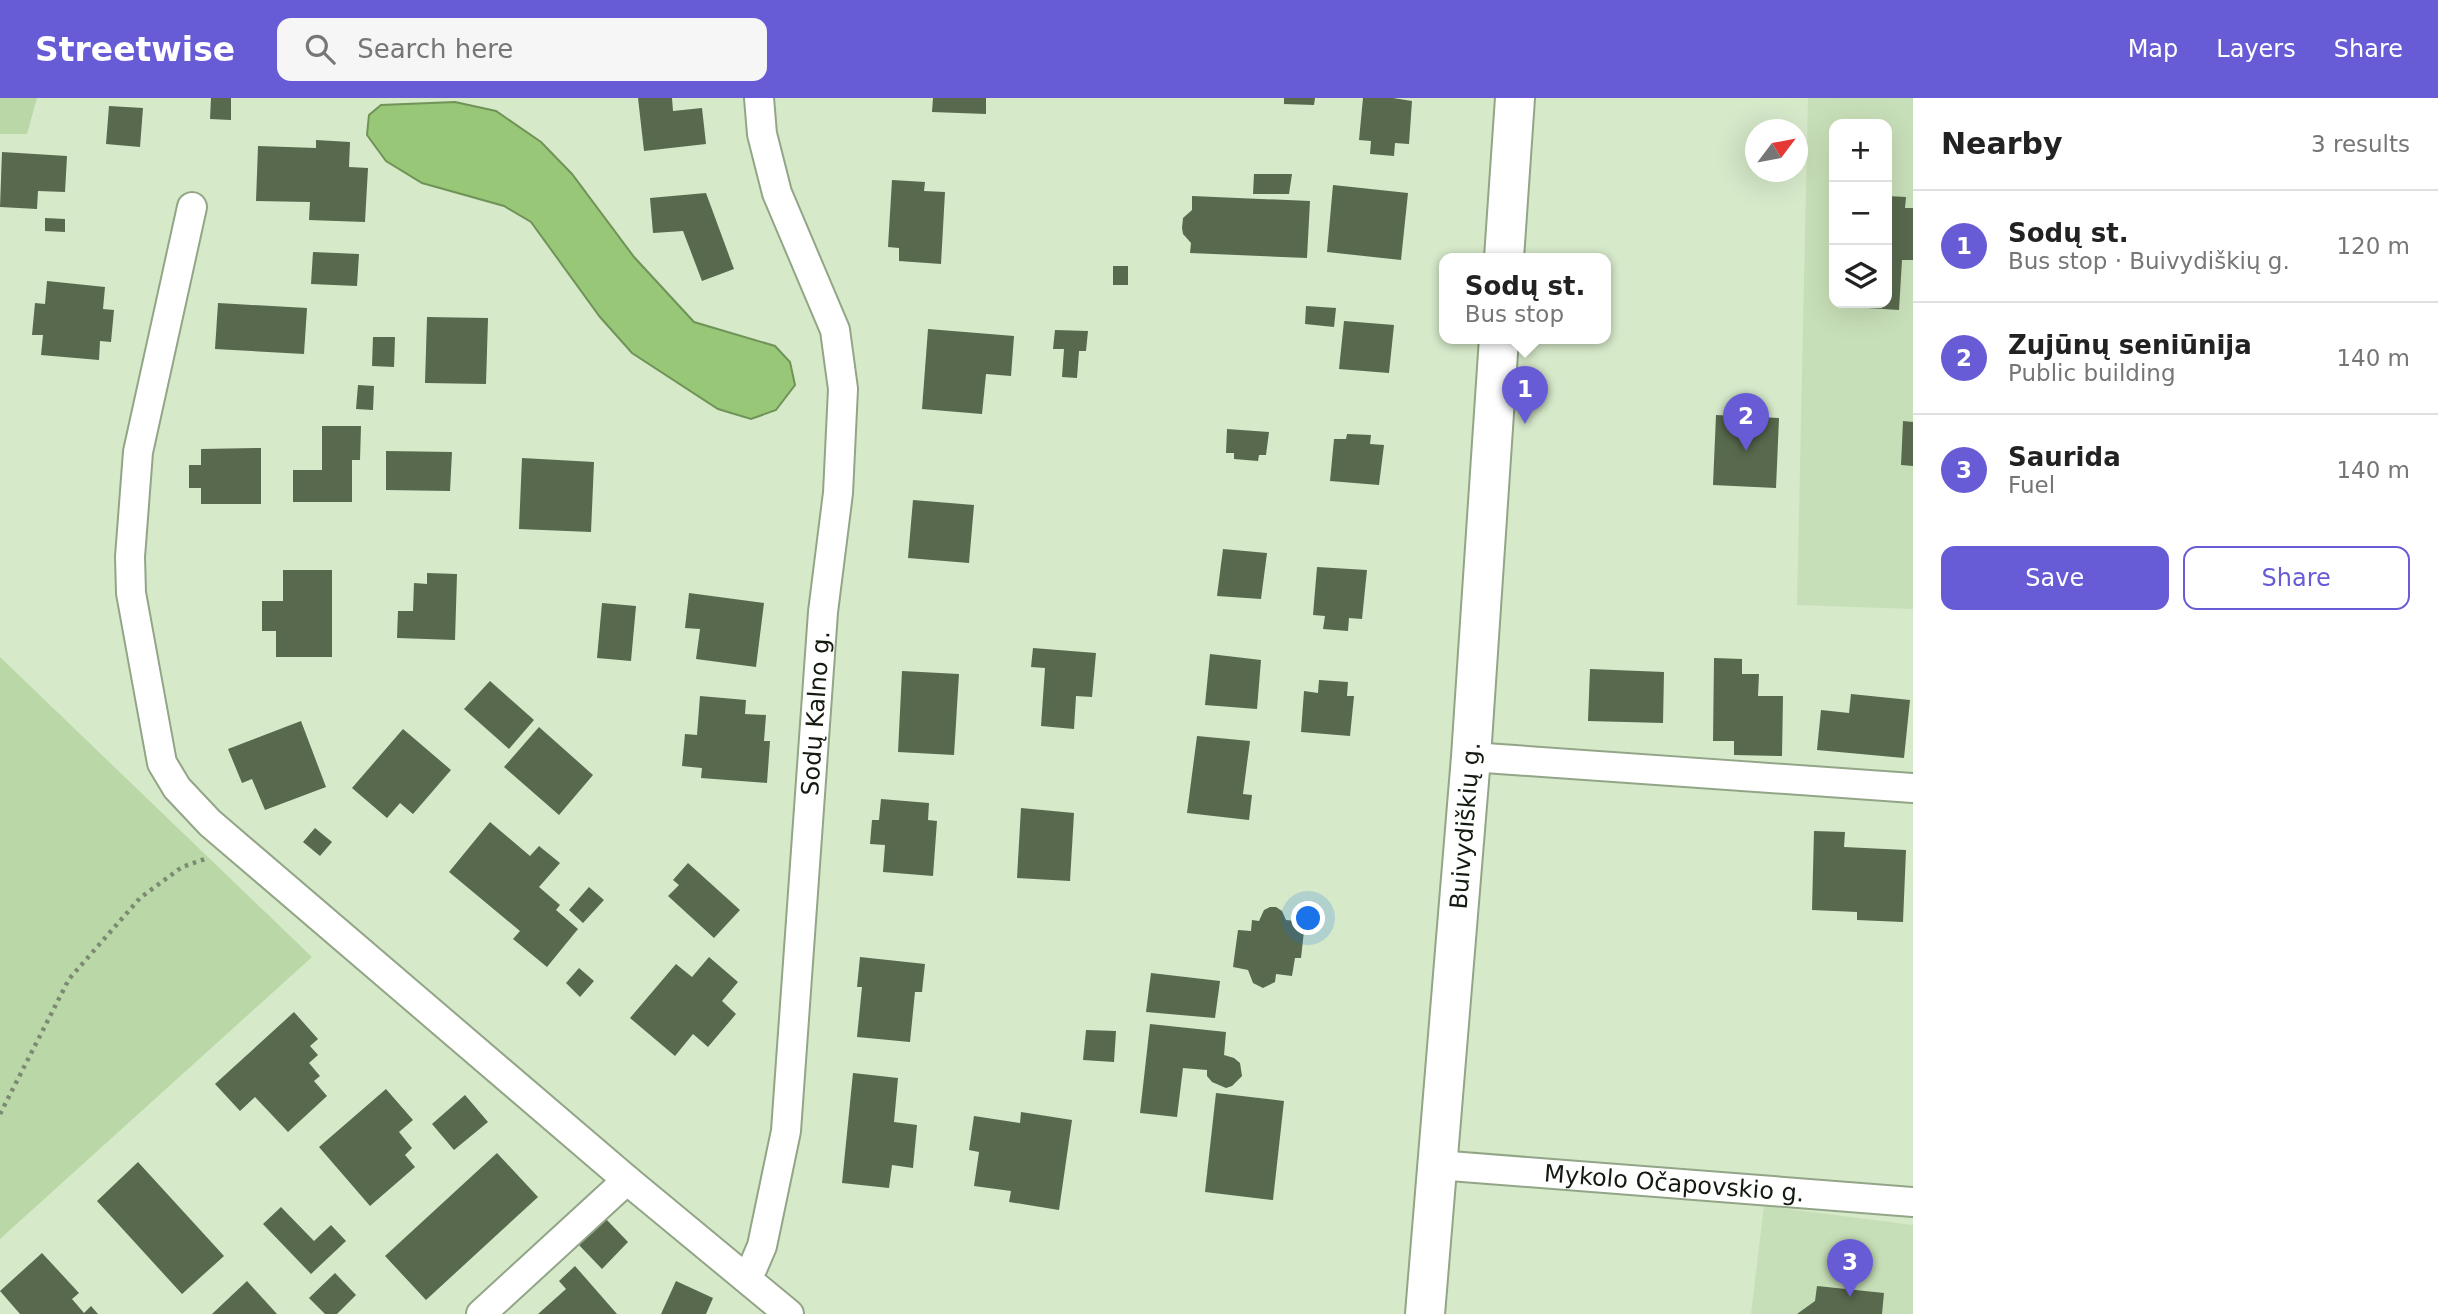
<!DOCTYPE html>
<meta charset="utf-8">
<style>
body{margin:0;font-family:"DejaVu Sans",sans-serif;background:#f6f6f6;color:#222}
.controls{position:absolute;right:21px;top:21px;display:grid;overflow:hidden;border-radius:14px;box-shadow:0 7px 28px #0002}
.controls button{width:63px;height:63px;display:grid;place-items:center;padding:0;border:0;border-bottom:2px solid #e0e0e0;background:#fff;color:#222;font:35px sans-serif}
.compass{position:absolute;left:1745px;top:21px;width:63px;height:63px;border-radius:50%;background:#fff;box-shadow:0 7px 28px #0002;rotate:58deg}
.you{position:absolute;left:1309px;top:821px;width:24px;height:24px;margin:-18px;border:5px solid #fff;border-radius:50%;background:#1a73e8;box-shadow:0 0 0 10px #1a73e833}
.badge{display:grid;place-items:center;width:46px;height:46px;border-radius:50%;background:#685cd6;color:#fff;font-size:23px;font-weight:700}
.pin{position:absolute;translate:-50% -58px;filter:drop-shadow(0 2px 4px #0008)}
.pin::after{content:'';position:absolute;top:37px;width:24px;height:21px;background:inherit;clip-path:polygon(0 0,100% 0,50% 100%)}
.popup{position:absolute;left:1439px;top:155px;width:172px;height:91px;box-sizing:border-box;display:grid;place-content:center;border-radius:14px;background:#fff;filter:drop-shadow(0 2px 5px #0005);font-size:23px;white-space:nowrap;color:#767676}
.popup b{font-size:26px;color:#222}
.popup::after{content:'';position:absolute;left:50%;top:100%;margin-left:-14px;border:14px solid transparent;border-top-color:#fff}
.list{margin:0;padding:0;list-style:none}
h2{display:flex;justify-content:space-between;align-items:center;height:91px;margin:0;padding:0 28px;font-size:30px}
h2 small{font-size:23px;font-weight:400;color:#767676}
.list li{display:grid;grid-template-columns:46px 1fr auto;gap:21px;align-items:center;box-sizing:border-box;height:112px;padding:0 28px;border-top:2px solid #e0e0e0}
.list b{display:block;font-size:26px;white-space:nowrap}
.list p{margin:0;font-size:23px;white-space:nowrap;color:#767676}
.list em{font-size:23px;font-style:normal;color:#767676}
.actions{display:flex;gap:14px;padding:21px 28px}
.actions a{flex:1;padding:16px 0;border:2px solid #685cd6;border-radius:14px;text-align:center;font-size:24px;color:#685cd6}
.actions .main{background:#685cd6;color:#fff}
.icon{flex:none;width:38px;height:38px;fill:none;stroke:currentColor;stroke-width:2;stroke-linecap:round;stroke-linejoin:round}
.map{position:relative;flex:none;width:1913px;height:1216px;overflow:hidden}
header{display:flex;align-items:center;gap:42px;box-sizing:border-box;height:98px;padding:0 35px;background:#685cd6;color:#fff}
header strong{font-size:33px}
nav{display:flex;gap:38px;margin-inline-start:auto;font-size:24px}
.search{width:490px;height:63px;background:#f6f6f6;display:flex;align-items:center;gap:18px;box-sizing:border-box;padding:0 24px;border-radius:14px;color:#767676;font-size:26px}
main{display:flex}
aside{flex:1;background:#fff}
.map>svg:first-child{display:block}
.built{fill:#c7dfb8;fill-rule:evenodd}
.green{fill:#bad8a7}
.water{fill:#98c777;stroke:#709358;stroke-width:2}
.building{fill:#58694d}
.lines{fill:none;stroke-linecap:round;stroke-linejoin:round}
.street-casing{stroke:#92a587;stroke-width:32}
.secondary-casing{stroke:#92a587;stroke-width:42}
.path{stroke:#7c8973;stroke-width:4.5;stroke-dasharray:3.5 5;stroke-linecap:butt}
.street{stroke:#fff;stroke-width:28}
.secondary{stroke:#fff;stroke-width:38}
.labels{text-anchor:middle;stroke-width:7;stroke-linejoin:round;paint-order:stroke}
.street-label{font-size:24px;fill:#131a0f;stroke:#d6e9c9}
</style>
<header>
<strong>Streetwise</strong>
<div class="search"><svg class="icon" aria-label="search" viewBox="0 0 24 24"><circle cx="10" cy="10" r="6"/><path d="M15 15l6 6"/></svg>Search here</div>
<nav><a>Map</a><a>Layers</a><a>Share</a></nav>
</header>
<main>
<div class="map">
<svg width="1913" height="1216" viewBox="0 0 1913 1216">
<rect width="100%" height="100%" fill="#d6e9c9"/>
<g class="built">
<path d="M1808 0H1913V511L1797 507ZM1834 26H1887V205H1834Z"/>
<polygon points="1764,1108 1913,1127 1913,1216 1751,1216"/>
</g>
<g class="green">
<polygon points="0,0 37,0 27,36 0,36"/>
<polygon points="0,559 312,859 0,1141"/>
</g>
<polygon class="water" points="455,4 496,13 541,44 572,76 634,159 694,224 775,248 790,264 795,287 776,312 751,321 718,311 632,255 600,219 531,124 504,108 422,85 386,63 367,37 369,17 381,7"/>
<g class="building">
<polygon points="211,0 231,0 231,22 210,21"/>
<polygon points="638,0 672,0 673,13 702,10 706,46 644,53"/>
<polygon points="933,0 986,0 986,16 932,14"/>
<polygon points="1284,0 1315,0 1314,7 1284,6"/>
<polygon points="1363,0 1393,0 1412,3 1409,46 1395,45 1394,58 1370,56 1371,43 1359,42"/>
<polygon points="109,8 143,10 140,49 106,46"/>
<polygon points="316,42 350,44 349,69 368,70 365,124 309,122 310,104 256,103 258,48 316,50"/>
<polygon points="2,54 67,58 65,94 38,93 37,111 0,109"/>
<polygon points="1254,76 1292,76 1289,96 1253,96"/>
<polygon points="892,82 925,84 924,93 945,94 941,166 899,163 899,150 888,149"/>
<polygon points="1333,87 1408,95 1401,162 1327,154"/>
<polygon points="706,95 734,171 702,183 683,133 653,135 650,100"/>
<polygon points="1192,98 1310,103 1307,160 1190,155 1191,145 1183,136 1182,130 1183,120 1192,112"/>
<polygon points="1887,98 1906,99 1905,110 1913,110 1913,162 1902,162 1899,212 1851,209 1852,205 1887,205"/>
<polygon points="45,120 65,121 65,134 45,133"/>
<polygon points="313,154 359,156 357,188 311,186"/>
<rect x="1113" y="168" width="15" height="19"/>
<polygon points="47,183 105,189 103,211 114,212 111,244 100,243 99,262 41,257 43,237 32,237 35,205 45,206"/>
<polygon points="218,205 307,210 304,256 215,251"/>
<polygon points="1306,208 1336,210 1334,229 1305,226"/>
<polygon points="427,219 488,220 486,286 425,285"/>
<polygon points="1344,223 1394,227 1389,275 1339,271"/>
<polygon points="928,231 1014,238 1011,278 986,276 982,316 922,311"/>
<polygon points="1055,232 1088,233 1086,253 1079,253 1077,280 1062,279 1064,251 1053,251"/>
<polygon points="373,239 395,239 394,269 372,268"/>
<polygon points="358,287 374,288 373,312 356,311"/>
<polygon points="1716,317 1779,320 1776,390 1713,387"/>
<polygon points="1903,323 1913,324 1913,368 1901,367"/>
<polygon points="322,328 361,328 360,362 352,362 352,404 293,404 293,372 322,372"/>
<polygon points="1227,331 1269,334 1266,357 1259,357 1258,363 1234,361 1234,355 1226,355"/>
<polygon points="1347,336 1371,337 1370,346 1384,347 1379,387 1330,383 1334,341 1346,341"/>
<polygon points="261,350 261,406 201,406 201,390 189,390 189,367 201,367 201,351"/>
<polygon points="386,353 452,354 450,393 386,392"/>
<polygon points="522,360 594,364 591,434 519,431"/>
<polygon points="913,402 974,407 969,465 908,460"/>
<polygon points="1223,451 1267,455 1261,501 1217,498"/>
<polygon points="1317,469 1367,472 1362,521 1349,520 1348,533 1323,531 1325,518 1313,517"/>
<polygon points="283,472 332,472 332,559 276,559 276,533 262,533 262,503 283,503"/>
<polygon points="427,475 457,476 455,542 397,540 398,513 413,513 414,485 427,486"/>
<polygon points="689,495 764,505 756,569 696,561 700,531 685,530"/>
<polygon points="602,505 636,508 631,563 597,560"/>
<polygon points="1033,550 1096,555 1092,599 1076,598 1074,631 1041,628 1045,570 1031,569"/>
<polygon points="1210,556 1261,562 1257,611 1205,607"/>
<polygon points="1714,560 1742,561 1742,576 1759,576 1758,598 1783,598 1782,658 1734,657 1734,643 1713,643"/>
<polygon points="1590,571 1664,574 1663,625 1588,623"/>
<polygon points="902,573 959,576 954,657 898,654"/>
<polygon points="1319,582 1348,584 1347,598 1354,598 1350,638 1301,634 1304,593 1318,595"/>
<polygon points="490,583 534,622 509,651 464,611"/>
<polygon points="1851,596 1910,602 1904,660 1817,652 1821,612 1849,615"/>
<polygon points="700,598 746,602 745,616 766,617 764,643 770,643 767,685 701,680 702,670 682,668 685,636 697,637"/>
<polygon points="301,623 326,689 265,712 252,681 242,685 228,651"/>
<polygon points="539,629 593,677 559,717 504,669"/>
<polygon points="403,631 451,672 413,716 400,705 387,720 352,690"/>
<polygon points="1197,638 1250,643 1243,696 1252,697 1249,722 1187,715"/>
<polygon points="881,701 929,705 928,722 937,723 933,778 883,774 885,747 870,746 872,722 879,722"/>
<polygon points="1021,710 1074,715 1070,783 1017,780"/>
<polygon points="490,724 530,758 539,748 560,765 539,789 560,807 556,812 578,831 547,869 513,841 520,833 449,774"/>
<polygon points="315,730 332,744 320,758 303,744"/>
<polygon points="1814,733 1845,734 1844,749 1906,752 1903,824 1857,822 1857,814 1812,812"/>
<polygon points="688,765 740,812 714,840 668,798 679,787 673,782"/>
<polygon points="589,789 604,802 583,825 569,812"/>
<polygon points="1270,809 1276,809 1282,813 1286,822 1305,824 1301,860 1295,860 1292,878 1276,876 1275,884 1263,890 1253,885 1248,872 1233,869 1238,832 1251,833 1252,822 1259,823 1264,812"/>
<polygon points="709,859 738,884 722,903 736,916 708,949 693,936 675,958 630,920 676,866 692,879"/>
<polygon points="860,859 925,866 922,894 915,894 910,944 857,939 862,889 857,889"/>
<polygon points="579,870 594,883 580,899 566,885"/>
<polygon points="1151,875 1220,883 1215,920 1146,914"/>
<polygon points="294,914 318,941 310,948 318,957 309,965 320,978 314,983 327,998 288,1034 255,999 240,1013 215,986"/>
<polygon points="1150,926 1226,934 1224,957 1234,960 1240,965 1242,978 1232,988 1226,990 1212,984 1207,978 1207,972 1183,970 1177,1019 1140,1015"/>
<polygon points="1086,932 1116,933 1114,964 1083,962"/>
<polygon points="853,975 898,980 894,1024 917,1027 913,1070 892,1067 889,1090 842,1085"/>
<polygon points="386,991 413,1022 399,1034 412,1050 405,1057 415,1069 370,1108 319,1049"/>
<polygon points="1216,995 1284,1003 1273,1102 1205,1094"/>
<polygon points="465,997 488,1024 454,1052 432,1026"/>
<polygon points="1021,1014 1072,1022 1059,1112 1009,1104 1011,1093 974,1088 979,1054 969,1052 974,1018 1020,1025"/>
<polygon points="497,1055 538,1099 426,1202 385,1158"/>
<polygon points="138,1064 224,1158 182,1196 97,1103"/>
<polygon points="281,1109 314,1143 331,1127 346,1143 311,1176 263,1126"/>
<polygon points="605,1120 628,1144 602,1171 578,1146"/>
<polygon points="42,1155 79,1195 72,1201 84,1215 91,1208 98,1216 20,1216 0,1193"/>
<polygon points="575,1168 617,1216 538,1216 566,1191 559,1183"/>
<polygon points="335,1175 356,1197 337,1216 325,1216 309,1200"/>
<polygon points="247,1183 277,1216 212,1216"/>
<polygon points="676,1183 713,1200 706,1216 661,1216"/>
<polygon points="1817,1188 1884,1195 1882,1216 1797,1216 1815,1203"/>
</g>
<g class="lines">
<defs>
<g id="street">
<polyline points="192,109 138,354 130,459 131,495 162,665 177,690 210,725 627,1082 789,1216"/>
<polyline points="1471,659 1913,690"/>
<path id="s1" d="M1437 1067 1913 1104"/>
<path id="s2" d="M745 1179 753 1169 762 1148 786 1033 823 514 838 395 843 291 835 232 777 95 762 36 759 0"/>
<polyline points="481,1216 627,1082"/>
</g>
<g id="secondary">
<polyline points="1504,160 1515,0"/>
<path id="s3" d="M1425 1216 1471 659 1499 240"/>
</g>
</defs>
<use href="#street" class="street-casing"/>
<use href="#secondary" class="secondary-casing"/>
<polyline class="path" points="0,1016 69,881 140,800 182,769 208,760"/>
<use href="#street" class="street"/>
<use href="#secondary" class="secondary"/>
</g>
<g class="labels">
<g class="street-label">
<text dy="8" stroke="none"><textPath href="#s2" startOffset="572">Sodų Kalno g.</textPath></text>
<text dy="8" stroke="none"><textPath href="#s3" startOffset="490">Buivydiškių g.</textPath></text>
<text dy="8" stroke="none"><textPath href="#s1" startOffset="238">Mykolo Očapovskio g.</textPath></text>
</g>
</g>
</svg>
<div class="controls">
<button>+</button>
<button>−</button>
<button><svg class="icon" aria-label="layers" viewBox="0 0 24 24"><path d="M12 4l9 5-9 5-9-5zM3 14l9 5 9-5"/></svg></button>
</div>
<svg class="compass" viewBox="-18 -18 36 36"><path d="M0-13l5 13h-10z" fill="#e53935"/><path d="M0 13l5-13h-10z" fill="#767676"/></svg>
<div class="you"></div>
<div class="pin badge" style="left:1525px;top:326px">1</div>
<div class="popup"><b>Sodų st.</b>Bus stop</div>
<div class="pin badge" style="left:1746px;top:353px">2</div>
<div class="pin badge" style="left:1850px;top:1199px">3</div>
</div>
<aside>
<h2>Nearby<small>3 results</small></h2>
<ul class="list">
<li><span class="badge">1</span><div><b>Sodų st.</b><p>Bus stop · Buivydiškių g.</p></div><em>120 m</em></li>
<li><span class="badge">2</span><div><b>Zujūnų seniūnija</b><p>Public building</p></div><em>140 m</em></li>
<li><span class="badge">3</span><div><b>Saurida</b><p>Fuel</p></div><em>140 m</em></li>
</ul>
<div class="actions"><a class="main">Save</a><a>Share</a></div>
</aside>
</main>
